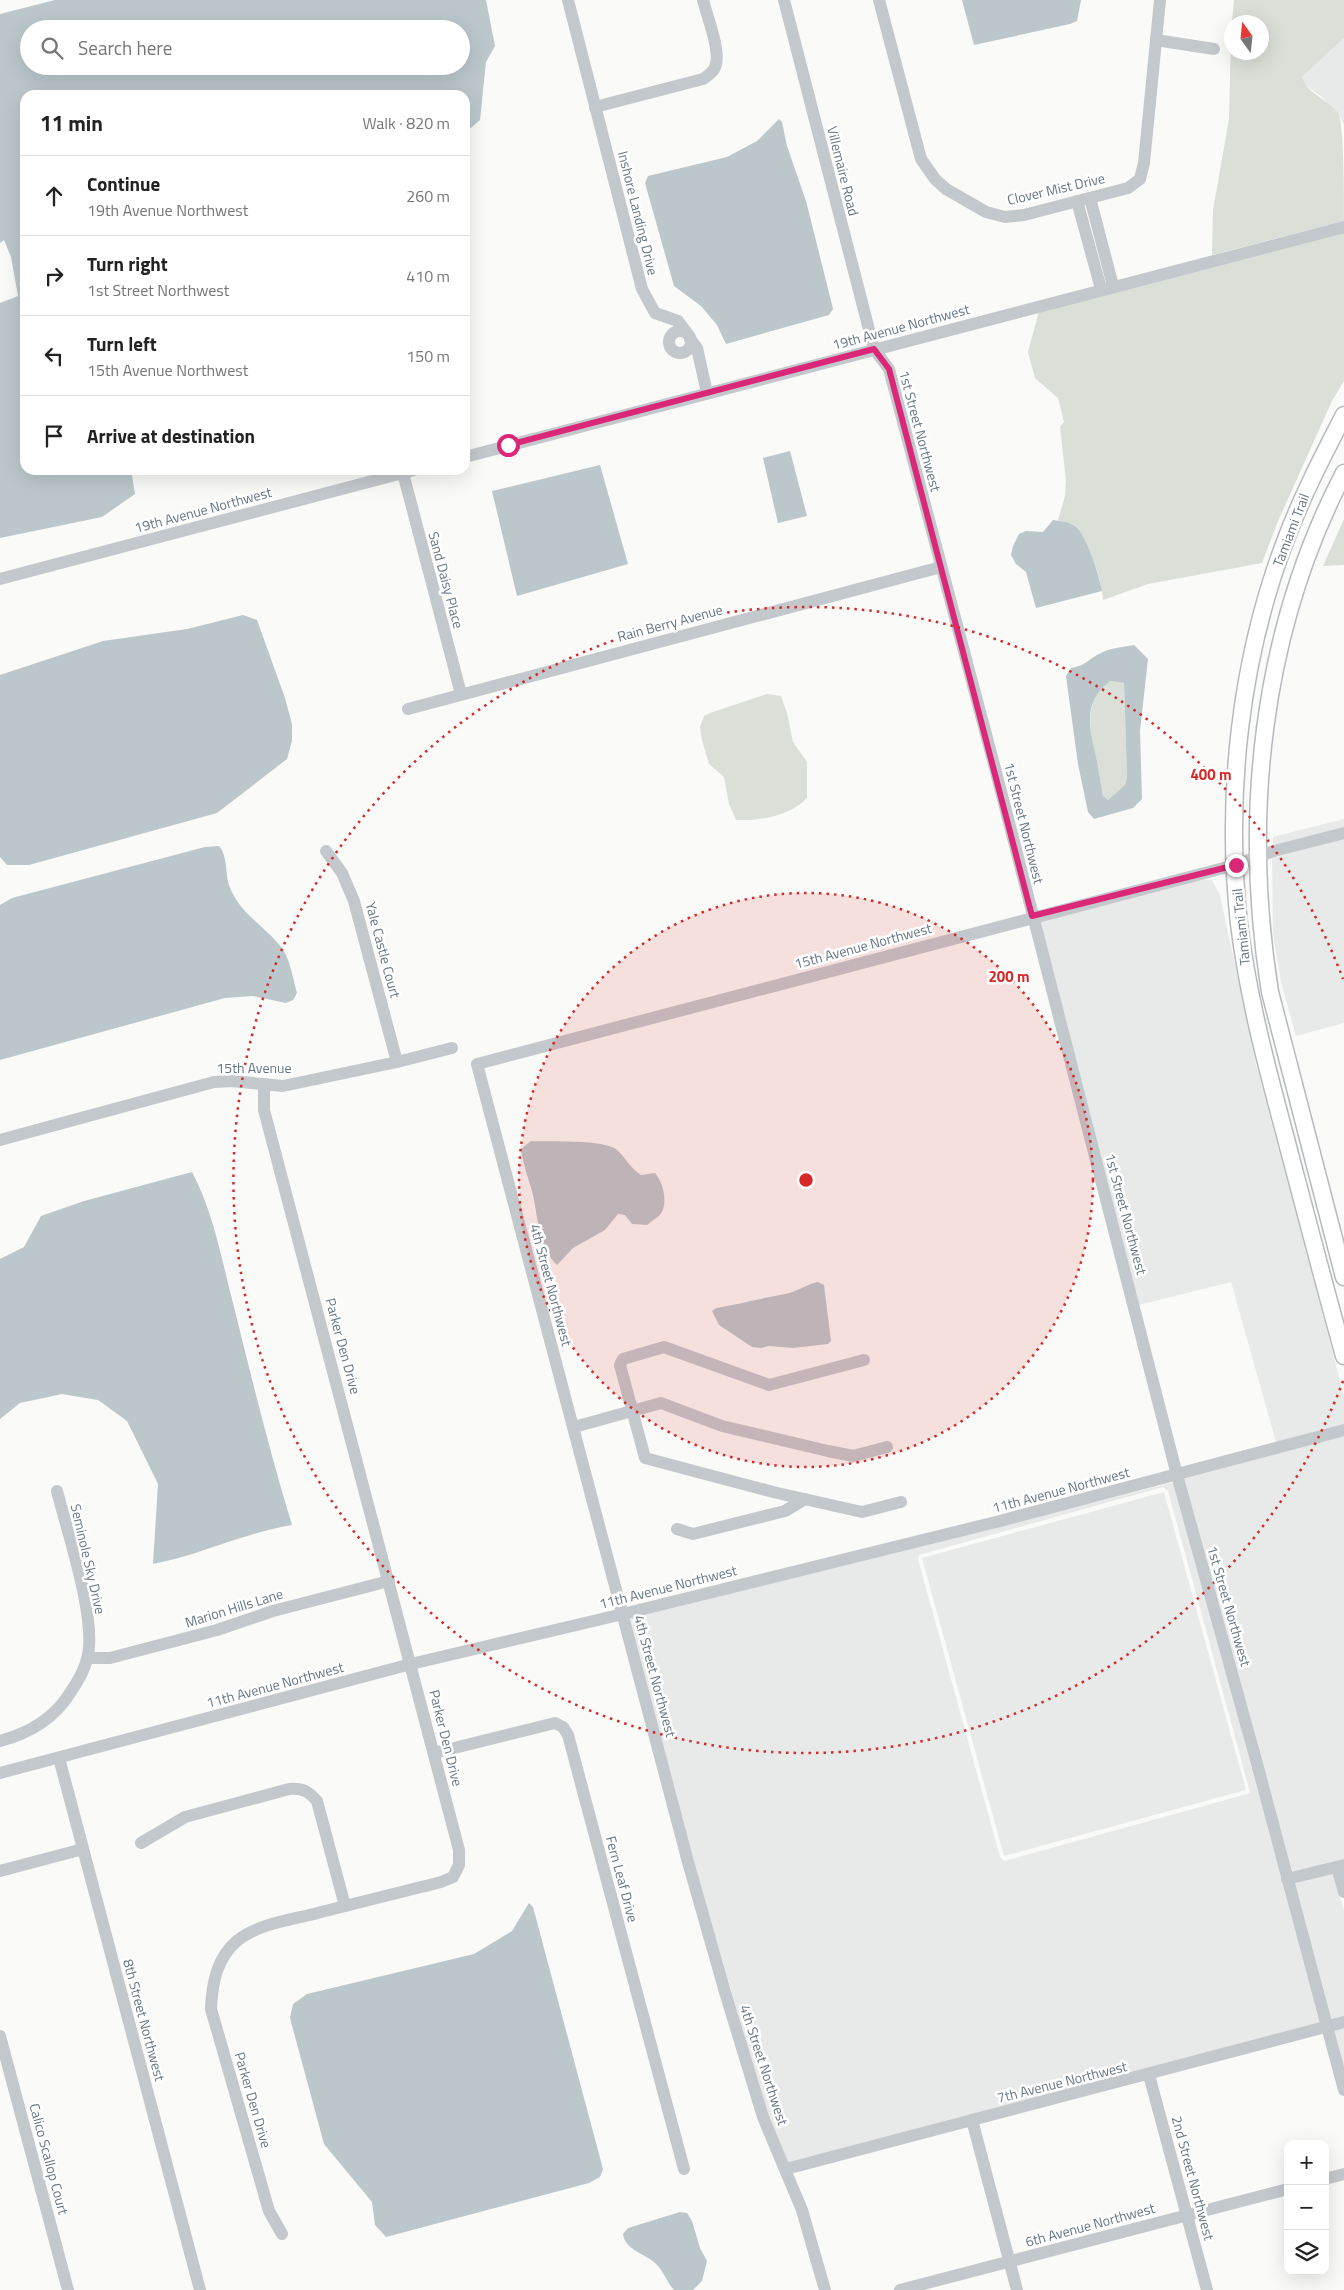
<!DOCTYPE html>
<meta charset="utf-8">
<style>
body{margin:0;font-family:"Titillium Web",sans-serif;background:#f6f6f6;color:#222}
.controls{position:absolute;right:15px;bottom:15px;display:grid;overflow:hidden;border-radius:10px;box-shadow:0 5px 20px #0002}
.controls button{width:45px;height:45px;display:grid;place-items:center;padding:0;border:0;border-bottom:1px solid #e0e0e0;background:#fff;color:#222;font:25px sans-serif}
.compass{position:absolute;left:1224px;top:15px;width:45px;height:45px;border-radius:50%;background:#fff;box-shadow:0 5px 20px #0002;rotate:345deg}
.stop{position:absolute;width:15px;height:15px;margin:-11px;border:4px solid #db2777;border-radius:50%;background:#fff}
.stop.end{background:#db2777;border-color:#fff;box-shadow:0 1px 5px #0008}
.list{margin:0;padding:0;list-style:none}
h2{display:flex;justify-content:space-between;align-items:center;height:65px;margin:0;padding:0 20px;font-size:21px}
h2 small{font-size:16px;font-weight:400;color:#767676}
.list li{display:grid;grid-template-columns:32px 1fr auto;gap:15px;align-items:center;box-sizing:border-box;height:80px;padding:0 20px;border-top:1px solid #e0e0e0}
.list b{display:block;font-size:19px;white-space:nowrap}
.list p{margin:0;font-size:16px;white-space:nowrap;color:#767676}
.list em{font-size:16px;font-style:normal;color:#767676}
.icon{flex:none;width:28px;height:28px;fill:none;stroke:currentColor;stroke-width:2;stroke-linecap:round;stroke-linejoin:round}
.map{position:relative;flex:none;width:1344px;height:2290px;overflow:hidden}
.search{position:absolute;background:#fff;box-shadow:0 5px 20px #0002;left:20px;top:20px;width:450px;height:55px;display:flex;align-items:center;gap:12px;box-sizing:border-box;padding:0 18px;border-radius:28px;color:#767676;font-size:19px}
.panel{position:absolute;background:#fff;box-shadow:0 5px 20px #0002;left:20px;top:90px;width:450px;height:385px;border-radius:15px}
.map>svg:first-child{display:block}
.built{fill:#e8e9e9;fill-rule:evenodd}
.green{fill:#dadfd7}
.water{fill:#bbc7cb;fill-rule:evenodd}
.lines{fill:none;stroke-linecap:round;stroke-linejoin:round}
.major-casing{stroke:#b5babe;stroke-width:19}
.minor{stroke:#c3c8cc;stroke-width:12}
.major{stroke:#fff;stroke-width:16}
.route{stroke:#db2777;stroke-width:6}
.ring{fill:none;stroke:#d62828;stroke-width:2.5;stroke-dasharray:2.5 5}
.labels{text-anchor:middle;stroke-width:5;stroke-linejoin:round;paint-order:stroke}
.street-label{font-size:14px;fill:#657683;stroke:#fff}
.centre{fill:#d62828;stroke:#fff;stroke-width:2.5}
.ring-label{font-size:15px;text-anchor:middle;font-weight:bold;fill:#d62828;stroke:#fff;stroke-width:5;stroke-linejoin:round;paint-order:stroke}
</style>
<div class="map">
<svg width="1344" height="2290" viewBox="0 0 1344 2290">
<rect width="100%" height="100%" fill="#fafaf8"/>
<g class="built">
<polygon points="1344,38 1344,125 1340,116 1322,97 1303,83 1302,77"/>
<polygon points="1344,819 1344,827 1273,845 1273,837"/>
<polygon points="1344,839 1344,1023 1296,1036 1281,982 1273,934 1272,858"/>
<polygon points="1200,879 1212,880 1220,895 1256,1064 1344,1396 1344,1424 1276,1442 1231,1282 1139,1305 1040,920"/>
<polygon points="1344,1435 1344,1859 1290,1872 1183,1479"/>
<path d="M1174 1482 1321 2022 789 2163 768 2115 693 1861 630 1618 1002 1526ZM1163 1487 1168 1491 1250 1792 1247 1794 1004 1861 1000 1857 918 1559 919 1555Z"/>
<polygon points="1164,1492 1246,1790 1004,1856 922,1558"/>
<polygon points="1333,1873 1344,1910 1344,2017 1331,2020 1293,1883"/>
<polygon points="1344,2028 1344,2070 1334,2031"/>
</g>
<g class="green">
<path d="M1234 0H1344V38L1302 77C1306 93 1329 100 1339 114 1344 131 1344 198 1344 221L1212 255 1213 210 1229 119 1231 37 1232 52H1262V22H1232Z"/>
<path d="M1344 232V381L1332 401 1278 521 1262 563 1148 584 1103 600C1102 576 1084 525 1058 520L1065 496 1066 481 1060 427 1064 422 1058 398 1035 378 1028 352 1039 311Z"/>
<polygon points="1344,519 1344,565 1323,566"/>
<path d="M1110 681 1124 683 1127 777 1125 785 1108 800 1103 796C1101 784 1099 772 1097 761 1090 728 1082 705 1110 681Z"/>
<path d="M767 694 781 696 787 713 793 742 807 762V798C790 816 759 821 736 820L729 804 724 777 709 764 702 740 700 727 704 716 710 713Z"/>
</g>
<g class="water">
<path d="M55 0H486L495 46 486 62 480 120 465 133V95H25V470H131L135 494 102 517 0 538V303L18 296 11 257 4 240 0 243V14ZM29 29H461V66H29Z"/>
<polygon points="962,0 1081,0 1077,21 1070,24 974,45"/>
<polygon points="779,119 782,122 787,146 806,201 833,309 829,315 726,344 717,325 701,306 674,286 645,183 648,176 727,157 757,141"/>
<polygon points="790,451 807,516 778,523 763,458"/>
<polygon points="600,465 628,564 517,596 492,491"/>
<path d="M1053 520C1061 521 1072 522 1078 529 1088 541 1099 575 1102 591L1036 608 1026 572 1016 564 1011 555 1013 546 1019 534 1026 531 1043 532Z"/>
<polygon points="243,615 257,620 285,698 292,724 292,741 287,759 217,813 29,865 7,865 0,857 0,675 103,641 187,629"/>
<path d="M1134 645 1148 659 1140 731 1142 799 1133 808 1094 819 1088 812 1078 764 1066 676 1071 668C1087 665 1087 660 1099 654 1110 648 1122 647 1134 645ZM1110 681 1124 683 1127 777 1125 785 1108 800 1103 796C1101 784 1099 772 1097 761 1090 728 1081 705 1110 681Z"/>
<path d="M219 846C229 858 224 876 231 890 242 915 266 927 282 948 290 959 293 979 297 993L293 1000 286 1003 253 996 225 998 0 1060V905L12 898 205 847Z"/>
<path d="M531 1141C550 1142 604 1139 617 1150 626 1158 630 1168 641 1175L655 1173C663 1182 669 1204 660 1215 656 1218 651 1222 647 1225L632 1224 625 1215 618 1214 605 1230 573 1248 557 1265C538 1247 538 1215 532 1191 528 1177 523 1164 521 1149Z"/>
<path d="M192 1172C214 1213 222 1262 234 1307 252 1380 270 1453 292 1525 243 1533 201 1555 153 1564L158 1484 127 1421 98 1400 62 1394 20 1403 0 1419V1259L24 1247 41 1216 84 1201Z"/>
<path d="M818 1282 824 1285 831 1341 828 1344 793 1348 769 1346 761 1348 752 1347 719 1325 712 1311 716 1308C739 1304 763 1298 785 1294 794 1293 807 1284 818 1282Z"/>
<polygon points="529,1903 533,1907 603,2169 600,2177 589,2183 386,2237 375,2225 372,2202 324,2144 290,2018 293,2004 307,1994 474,1954 512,1931"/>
<path d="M680 2212 687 2213 692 2221 700 2248 707 2261 702 2281 693 2290H674C667 2282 663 2270 655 2263 644 2253 625 2250 623 2234L628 2228Z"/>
</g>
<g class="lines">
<defs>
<g id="major">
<path d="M1344 415C1323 456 1302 496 1286 539 1240 659 1225 796 1239 924 1248 997 1267 1068 1286 1139 1305 1211 1324 1284 1344 1356"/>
<path d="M1344 473C1261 632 1242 817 1270 992L1344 1277"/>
</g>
</defs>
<use href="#major" class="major-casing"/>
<g class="minor">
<polyline points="568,0 642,289 655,313 678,321 687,333"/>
<polyline points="784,0 874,349 889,369 996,772 1177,1475 1256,1760 1344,2090"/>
<polyline points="879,0 921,159 935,179 946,189 986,212 1005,217 1024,215 1128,188 1140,179 1144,163 1160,0"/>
<polyline points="1156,40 1214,49"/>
<path d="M595 107 703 79C709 75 715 71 716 64 720 49 707 16 703 0"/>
<polyline points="1090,198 1113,286"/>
<polyline points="1077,201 1101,289"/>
<circle cx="680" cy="342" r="11"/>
<polyline points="690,339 697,348 707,393"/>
<polyline points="465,457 1344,227"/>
<polyline points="403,473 461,694"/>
<polyline points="0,579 414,470"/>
<polyline points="408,709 941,567"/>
<polyline points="326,851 342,873 354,901 397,1062"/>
<path d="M264 1085V1110L459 1850V1865L453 1877 441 1882C398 1893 356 1903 314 1914 289 1920 259 1924 238 1940 217 1957 212 1983 211 2009L269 2211 282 2234"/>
<polyline points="0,1140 214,1082 232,1081 283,1086 397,1062 452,1048"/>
<polyline points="864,1360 769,1385 664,1347 623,1359 620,1365 645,1458 773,1492 862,1512 901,1502"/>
<polyline points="574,1427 661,1403 722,1426 828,1451 853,1456 887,1447"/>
<polyline points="677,1529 693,1534 785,1511 805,1499"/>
<polyline points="88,1658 110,1658 217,1630 273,1611 389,1581"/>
<path d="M0 1741C30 1733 54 1719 70 1693 77 1683 84 1671 87 1659 98 1622 67 1531 57 1491"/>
<polyline points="434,1753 555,1723 563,1727 568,1735 684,2169"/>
<polyline points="59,1758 200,2290"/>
<polyline points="0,1773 411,1664 623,1614 1000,1521 1344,1430"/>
<path d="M141 1843 185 1817 289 1789C303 1788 308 1791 317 1801L345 1906"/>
<polyline points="1337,1867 1344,1892"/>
<polyline points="0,1871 83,1849"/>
<polyline points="1287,1879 1344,1865"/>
<polyline points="0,2036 68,2290"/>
<polyline points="1149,2075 1207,2290"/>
<polyline points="972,2120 1017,2290"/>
<polyline points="786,2169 1344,2022"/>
<polyline points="1325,2179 1344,2174"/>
<polyline points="825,2290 802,2210 763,2117 725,1992 688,1862 477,1064 1235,865 1274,851 1344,833"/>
<polyline points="900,2290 1288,2189"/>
</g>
<use href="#major" class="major"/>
</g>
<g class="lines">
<polyline class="route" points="508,445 874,349 889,369 1032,916 1236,865"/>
</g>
<circle cx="806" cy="1180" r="287" fill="#d62828" fill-opacity=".12"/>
<g class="ring">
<circle cx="806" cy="1180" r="287"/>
<path d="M1343 1381A573 573 0 1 1 1343 979"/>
</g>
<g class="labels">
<g class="street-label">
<text transform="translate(843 171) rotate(76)" y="5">Villemaire Road</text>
<text transform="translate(1056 189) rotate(-13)" y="5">Clover Mist Drive</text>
<text transform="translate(638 213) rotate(76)" y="5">Inshore Landing Drive</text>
<text transform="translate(901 327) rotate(-15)" y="5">19th Avenue Northwest</text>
<text transform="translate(920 431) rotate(75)" y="5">1st Street Northwest</text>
<text transform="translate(203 510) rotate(-15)" y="5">19th Avenue Northwest</text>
<text transform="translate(1291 530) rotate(-69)" y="5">Tamiami Trail</text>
<text transform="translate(446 580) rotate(75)" y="5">Sand Daisy Place</text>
<text transform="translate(670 623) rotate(-15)" y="5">Rain Berry Avenue</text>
<text transform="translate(1024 823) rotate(76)" y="5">1st Street Northwest</text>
<text transform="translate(1241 927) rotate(-96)" y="5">Tamiami Trail</text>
<text transform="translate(863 946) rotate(-15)" y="5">15th Avenue Northwest</text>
<text transform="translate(383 950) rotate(75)" y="5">Yale Castle Court</text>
<text x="254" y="1073">15th Avenue</text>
<text transform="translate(1126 1214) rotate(75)" y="5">1st Street Northwest</text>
<text transform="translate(551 1285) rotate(75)" y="5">4th Street Northwest</text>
<text transform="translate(343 1346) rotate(75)" y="5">Parker Den Drive</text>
<text transform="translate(1061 1490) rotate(-15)" y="5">11th Avenue Northwest</text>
<text transform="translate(88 1559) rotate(77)" y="5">Seminole Sky Drive</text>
<text transform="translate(668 1587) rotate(-14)" y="5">11th Avenue Northwest</text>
<text transform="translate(1229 1606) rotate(74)" y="5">1st Street Northwest</text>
<text transform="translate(234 1608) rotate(-17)" y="5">Marion Hills Lane</text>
<text transform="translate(655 1676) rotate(75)" y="5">4th Street Northwest</text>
<text transform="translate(275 1685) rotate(-15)" y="5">11th Avenue Northwest</text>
<text transform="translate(446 1738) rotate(76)" y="5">Parker Den Drive</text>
<text transform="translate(622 1879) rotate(75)" y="5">Fern Leaf Drive</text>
<text transform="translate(144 2020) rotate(75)" y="5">8th Street Northwest</text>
<text transform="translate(764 2065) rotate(72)" y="5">4th Street Northwest</text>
<text transform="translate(1062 2082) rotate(-14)" y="5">7th Avenue Northwest</text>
<text transform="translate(253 2100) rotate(74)" y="5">Parker Den Drive</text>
<text transform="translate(49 2159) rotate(75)" y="5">Calico Scallop Court</text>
<text transform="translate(1193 2178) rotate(75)" y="5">2nd Street Northwest</text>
<text transform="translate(1090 2225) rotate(-15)" y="5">6th Avenue Northwest</text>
</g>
</g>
<circle cx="806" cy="1180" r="8" class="centre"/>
<g class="ring-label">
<text x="1211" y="780">400 m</text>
<text x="1009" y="982">200 m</text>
</g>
</svg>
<div class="controls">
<button>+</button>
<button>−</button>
<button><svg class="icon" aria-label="layers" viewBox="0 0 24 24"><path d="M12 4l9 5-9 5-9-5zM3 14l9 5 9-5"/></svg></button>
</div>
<svg class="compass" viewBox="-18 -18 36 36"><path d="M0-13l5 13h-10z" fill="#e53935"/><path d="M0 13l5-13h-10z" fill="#767676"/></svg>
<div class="stop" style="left:508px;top:445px"></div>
<div class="stop end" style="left:1236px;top:865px"></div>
<div class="search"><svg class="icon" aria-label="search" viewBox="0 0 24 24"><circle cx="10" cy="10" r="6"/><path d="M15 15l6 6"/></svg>Search here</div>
<section class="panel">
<h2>11 min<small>Walk · 820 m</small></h2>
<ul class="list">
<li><svg class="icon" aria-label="ahead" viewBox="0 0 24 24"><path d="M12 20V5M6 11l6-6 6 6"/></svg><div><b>Continue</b><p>19th Avenue Northwest</p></div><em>260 m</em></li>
<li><svg class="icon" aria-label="right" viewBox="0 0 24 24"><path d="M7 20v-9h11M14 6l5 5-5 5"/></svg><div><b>Turn right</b><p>1st Street Northwest</p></div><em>410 m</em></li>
<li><svg class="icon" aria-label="left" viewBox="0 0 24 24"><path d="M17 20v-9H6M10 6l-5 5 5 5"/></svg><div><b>Turn left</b><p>15th Avenue Northwest</p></div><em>150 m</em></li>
<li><svg class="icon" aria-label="arrive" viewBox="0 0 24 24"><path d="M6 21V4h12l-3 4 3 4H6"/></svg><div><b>Arrive at destination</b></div></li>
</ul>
</section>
</div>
